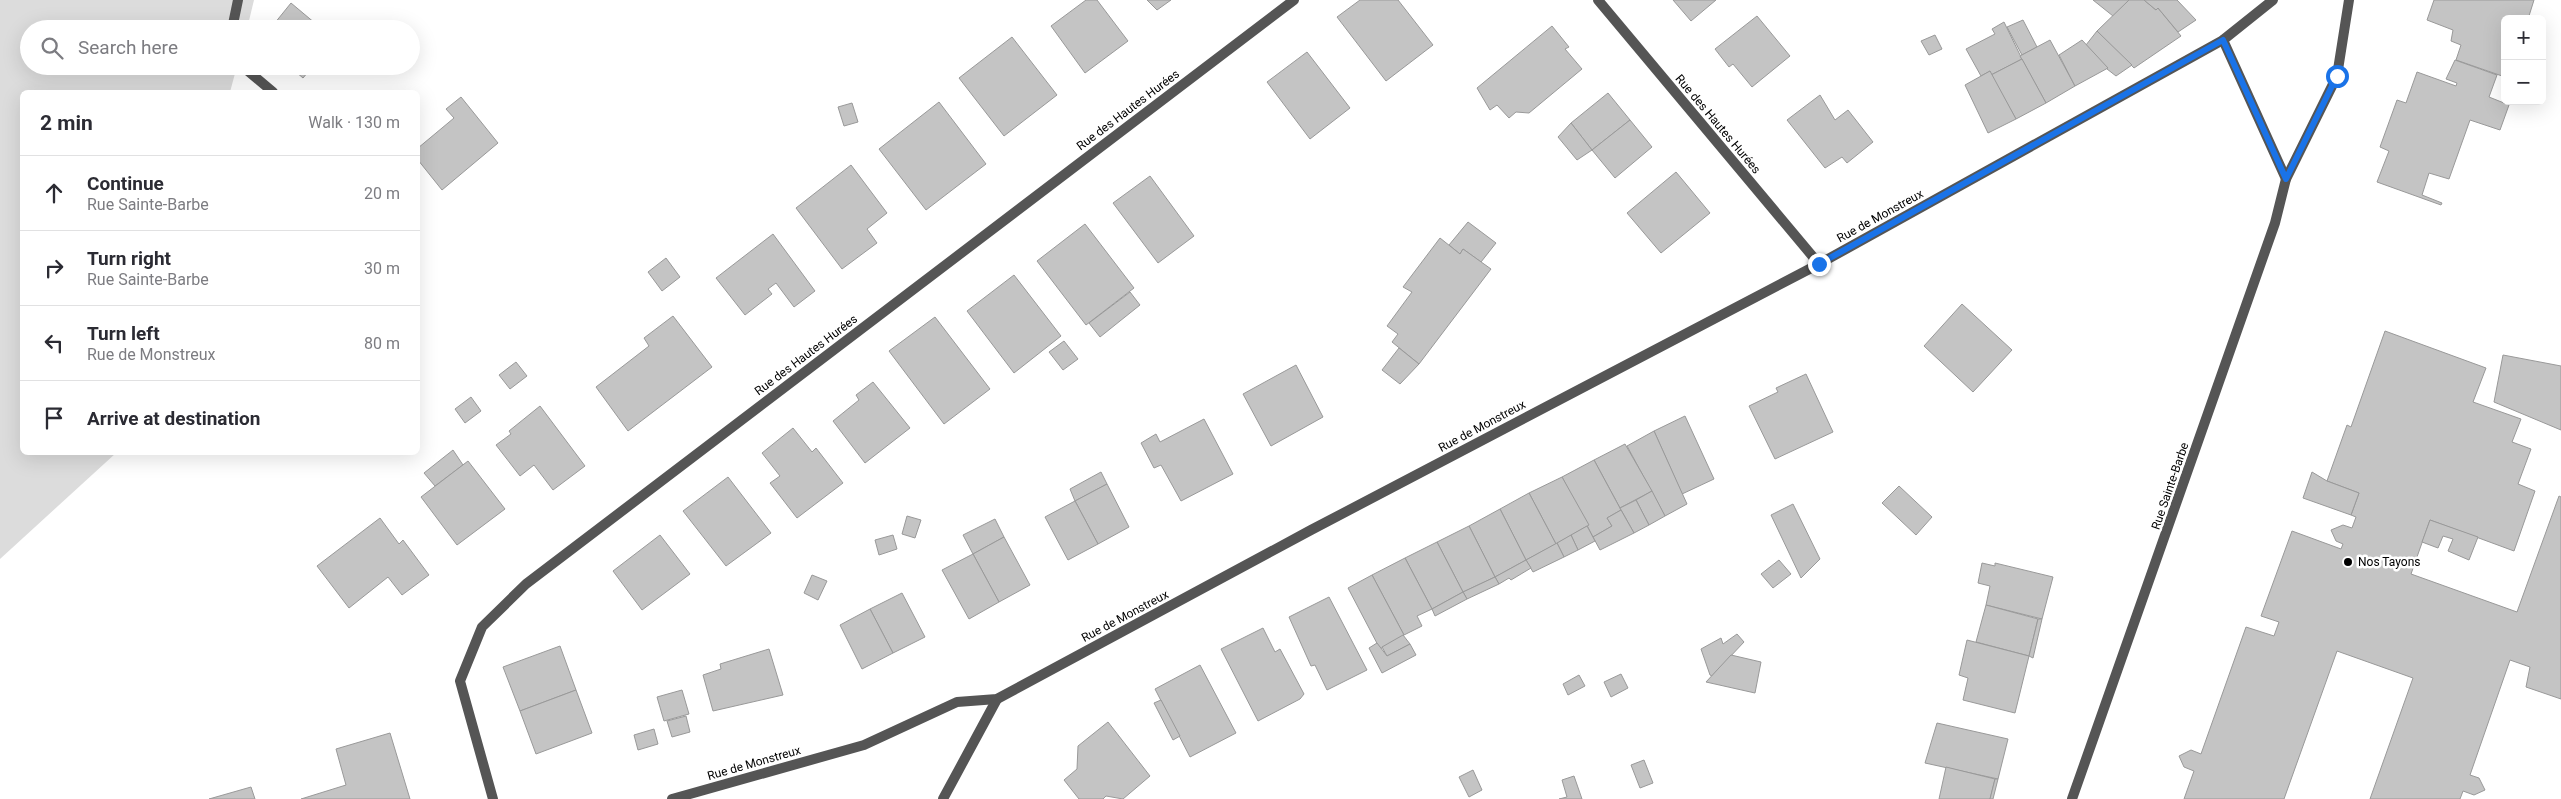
<!DOCTYPE html>
<meta charset="utf-8">
<style>
body{margin:0;font-family:Roboto,sans-serif;background:#f2f2f3;color:#2b2b33}
.controls{position:absolute;right:15px;top:15px;display:grid;overflow:hidden;border-radius:8px;box-shadow:0 5px 20px #0002}
.controls button{width:45px;height:45px;display:grid;place-items:center;padding:0;border:0;border-bottom:1px solid #e1e1e2;background:#fff;color:#2b2b33;font:25px sans-serif}
.stop{position:absolute;width:15px;height:15px;margin:-11px;border:4px solid #1a73e8;border-radius:50%;background:#fff}
.stop.end{background:#1a73e8;border-color:#fff;box-shadow:0 1px 5px #0008}
.list{margin:0;padding:0;list-style:none}
h2{display:flex;justify-content:space-between;align-items:center;height:65px;margin:0;padding:0 20px;font-size:21px}
h2 small{font-size:16px;font-weight:400;color:#7c7c81}
.list li{display:grid;grid-template-columns:32px 1fr auto;gap:15px;align-items:center;box-sizing:border-box;height:75px;padding:0 20px;border-top:1px solid #e1e1e2}
.list b{display:block;font-size:19px;white-space:nowrap}
.list p{margin:0;font-size:16px;white-space:nowrap;color:#7c7c81}
.list em{font-size:16px;font-style:normal;color:#7c7c81}
.icon{flex:none;width:28px;height:28px;fill:none;stroke:currentColor;stroke-width:2;stroke-linecap:round;stroke-linejoin:round}
.map{position:relative;flex:none;width:2561px;height:799px;overflow:hidden}
.search{position:absolute;background:#fff;box-shadow:0 5px 20px #0002;left:20px;top:20px;width:400px;height:55px;display:flex;align-items:center;gap:12px;box-sizing:border-box;padding:0 18px;border-radius:28px;color:#7c7c81;font-size:19px}
.panel{position:absolute;background:#fff;box-shadow:0 5px 20px #0002;left:20px;top:90px;width:400px;height:365px;border-radius:8px}
.map>svg:first-child{display:block}
.green{fill:#dcdcdc}
.building{fill:#c4c4c4;stroke:#999}
.lines{fill:none;stroke-linecap:round;stroke-linejoin:round}
.street{stroke:#555;stroke-width:10}
.route{stroke:#1a73e8;stroke-width:6}
.poi-dot{fill:#000;stroke:#fff;stroke-width:2}
.labels{text-anchor:middle;stroke-width:5;stroke-linejoin:round;paint-order:stroke}
.street-label{font-size:12px;fill:#000;stroke:#fff}
.poi-label{font-size:12px;fill:#000;stroke:#fff;text-anchor:start}
</style>
<div class="map">
<svg width="2561" height="799" viewBox="0 0 2561 799">
<rect width="100%" height="100%" fill="#fff"/>
<polygon class="green" points="0,0 254,0 247,29 29,29 29,66 237,66 230,92 22,92 22,452 116,453 0,559"/>
<g class="building">
<polygon points="1086,0 1097,0 1128,41 1085,73 1051,26"/>
<polygon points="1147,0 1171,0 1157,10"/>
<polygon points="1360,0 1398,0 1433,45 1386,81 1337,17"/>
<polygon points="1673,0 1716,0 1691,21"/>
<polygon points="2093,0 2129,0 2113,16"/>
<polygon points="2129,0 2144,0 2156,10 2158,8 2181,36 2134,68 2097,31"/>
<polygon points="2144,0 2177,0 2196,20 2178,32 2158,8 2156,10"/>
<polygon points="2434,0 2534,0 2528,19 2505,19 2505,77 2456,60 2461,45 2451,41 2453,30 2427,20"/>
<polygon points="291,3 322,29 270,29"/>
<polygon points="1757,16 1790,56 1752,87 1733,64 1729,67 1715,49"/>
<polygon points="2023,20 2037,47 2022,55 2007,27"/>
<polygon points="2004,22 2022,59 1991,75 1990,71 1981,76 1966,49 1995,34 1992,29"/>
<polygon points="1552,26 1569,47 1565,49 1582,69 1529,113 1516,112 1509,118 1497,105 1490,110 1477,88"/>
<polygon points="2097,31 2132,65 2116,76 2107,69 2086,45"/>
<polygon points="1935,35 1942,49 1929,55 1921,41"/>
<polygon points="1012,37 1057,95 1004,136 959,78"/>
<polygon points="2050,40 2075,86 2046,103 2020,56"/>
<polygon points="2082,40 2108,68 2075,86 2059,55"/>
<polygon points="1307,52 1350,108 1310,139 1267,82"/>
<polygon points="2022,59 2046,103 2016,119 1991,75"/>
<polygon points="2455,60 2497,75 2489,97 2509,105 2500,130 2470,120 2449,179 2429,173 2422,195 2442,203 2441,205 2377,182 2389,151 2380,147 2397,100 2406,103 2417,72 2456,86 2457,83 2446,79"/>
<polygon points="289,66 313,66 303,78"/>
<polygon points="1990,71 2016,119 1988,133 1965,85"/>
<polygon points="1608,93 1630,120 1592,150 1571,123"/>
<polygon points="1820,95 1835,120 1848,110 1873,142 1847,163 1842,157 1825,168 1787,120"/>
<polygon points="461,97 498,143 442,190 418,160 418,148 454,118 446,109"/>
<polygon points="939,102 986,164 926,210 879,149"/>
<polygon points="852,103 858,122 844,126 838,107"/>
<polygon points="1630,120 1652,147 1615,178 1592,150"/>
<polygon points="1571,123 1592,150 1577,160 1558,137"/>
<polygon points="851,165 887,213 867,229 877,243 842,269 796,208"/>
<polygon points="1676,172 1710,213 1661,253 1627,213"/>
<polygon points="1150,176 1194,236 1158,263 1113,203"/>
<polygon points="1468,222 1496,243 1481,262 1463,249 1460,254 1449,245"/>
<polygon points="1085,224 1134,288 1086,325 1037,261"/>
<polygon points="773,234 815,291 794,307 776,283 768,289 772,294 745,315 716,278"/>
<polygon points="1440,238 1460,254 1463,249 1491,269 1419,364 1392,342 1398,334 1387,326 1412,292 1403,287"/>
<polygon points="666,258 680,277 662,291 648,272"/>
<polygon points="1014,275 1061,336 1014,373 967,311"/>
<polygon points="1130,292 1140,305 1100,337 1089,323"/>
<polygon points="1962,304 2012,350 1973,392 1924,346"/>
<polygon points="673,316 712,367 628,431 596,387 649,346 644,338"/>
<polygon points="935,317 990,389 944,424 889,351"/>
<polygon points="2385,331 2486,368 2473,402 2521,419 2512,442 2531,449 2518,484 2535,491 2514,551 2430,520 2411,574 2517,612 2559,496 2561,497 2561,699 2526,687 2530,667 2510,660 2470,775 2479,778 2485,790 2474,795 2463,791 2460,799 2370,799 2413,678 2337,651 2284,799 2184,799 2194,771 2184,767 2179,756 2191,750 2201,754 2246,627 2274,636 2279,622 2261,616 2292,531 2341,549 2343,544 2336,541 2331,530 2343,525 2352,528 2356,517 2351,515 2359,493 2327,481 2347,425 2351,427"/>
<polygon points="1064,341 1078,359 1063,370 1049,352"/>
<polygon points="1399,348 1419,364 1400,384 1382,370"/>
<polygon points="2503,355 2561,366 2561,430 2494,402"/>
<polygon points="516,362 527,376 510,389 499,375"/>
<polygon points="1296,365 1323,417 1271,446 1243,394"/>
<polygon points="1806,374 1833,432 1775,459 1749,406 1778,392 1776,388"/>
<polygon points="873,382 910,428 865,463 833,421 859,400 856,395"/>
<polygon points="471,397 481,411 465,423 455,409"/>
<polygon points="540,406 585,466 553,490 534,465 520,476 496,445 511,434 509,431"/>
<polygon points="1685,416 1714,479 1682,494 1654,431"/>
<polygon points="1204,419 1233,474 1181,501 1161,465 1154,468 1141,443 1156,434 1160,442"/>
<polygon points="793,428 812,452 816,448 843,483 797,518 770,483 780,476 762,453"/>
<polygon points="1654,431 1687,504 1665,516 1627,446"/>
<polygon points="1625,444 1652,491 1620,508 1594,460"/>
<polygon points="453,450 463,465 435,486 424,473"/>
<polygon points="1594,460 1621,510 1607,518 1612,526 1593,537 1562,477"/>
<polygon points="468,461 505,509 457,545 421,497"/>
<polygon points="1101,472 1107,484 1075,501 1070,489"/>
<polygon points="2312,472 2327,481 2359,493 2351,515 2303,498"/>
<polygon points="728,477 771,533 726,566 683,511"/>
<polygon points="1562,477 1589,525 1556,544 1529,493"/>
<polygon points="1107,484 1129,527 1098,544 1075,501"/>
<polygon points="1899,486 1932,517 1916,535 1882,503"/>
<polygon points="1652,491 1665,516 1649,525 1636,500"/>
<polygon points="1529,493 1556,544 1526,560 1500,509"/>
<polygon points="1636,500 1649,525 1634,533 1620,508"/>
<polygon points="1075,501 1098,544 1068,560 1045,517"/>
<polygon points="1793,504 1820,559 1801,578 1771,515"/>
<polygon points="1500,509 1526,560 1495,577 1469,526"/>
<polygon points="1621,510 1634,533 1600,550 1593,537 1612,526 1607,518"/>
<polygon points="907,516 921,520 915,538 902,534"/>
<polygon points="380,518 399,544 403,540 429,575 402,595 388,577 349,608 317,566"/>
<polygon points="995,519 1004,537 973,554 963,535"/>
<polygon points="2430,520 2478,537 2469,560 2448,551 2453,539 2443,536 2438,548 2422,542"/>
<polygon points="1469,526 1495,577 1463,592 1437,542"/>
<polygon points="1587,526 1595,541 1578,550 1571,535"/>
<polygon points="660,535 690,574 642,610 613,571"/>
<polygon points="893,535 897,549 879,555 875,540"/>
<polygon points="1571,535 1578,550 1564,557 1557,543"/>
<polygon points="1004,537 1030,585 999,602 973,554"/>
<polygon points="1437,542 1463,592 1432,609 1405,558"/>
<polygon points="1557,543 1564,557 1533,572 1526,560"/>
<polygon points="973,554 999,602 969,619 942,570"/>
<polygon points="1405,558 1432,609 1417,616 1422,626 1404,635 1372,575"/>
<polygon points="1526,560 1531,568 1511,580 1509,578 1499,584 1495,577"/>
<polygon points="1779,560 1791,574 1773,588 1761,574"/>
<polygon points="1982,563 1995,566 1995,563 2053,577 2042,619 1986,605 1990,586 1978,583"/>
<polygon points="812,575 827,581 818,600 804,593"/>
<polygon points="1372,575 1404,635 1380,649 1348,588"/>
<polygon points="1495,577 1499,584 1467,599 1463,592"/>
<polygon points="1463,592 1467,599 1435,616 1432,609"/>
<polygon points="902,593 925,637 893,653 870,609"/>
<polygon points="1329,597 1367,670 1327,690 1315,665 1311,666 1289,617"/>
<polygon points="1986,605 2038,619 2029,656 1976,642"/>
<polygon points="870,609 893,653 862,669 840,625"/>
<polygon points="2038,619 2042,619 2033,658 2029,656"/>
<polygon points="1263,628 1275,652 1280,649 1304,694 1300,699 1258,721 1221,649"/>
<polygon points="1737,634 1744,642 1712,676 1710,675 1701,649 1721,638 1723,644"/>
<polygon points="1403,635 1410,644 1387,656 1382,647"/>
<polygon points="1967,640 2029,656 2015,713 1963,700 1968,678 1959,675"/>
<polygon points="1377,643 1387,656 1410,644 1416,655 1382,673 1369,648"/>
<polygon points="560,646 576,690 520,711 503,667"/>
<polygon points="769,649 783,695 713,711 703,675 721,669 720,664"/>
<polygon points="1731,655 1761,662 1755,693 1706,682"/>
<polygon points="1200,665 1236,733 1190,757 1155,689"/>
<polygon points="1621,674 1628,688 1611,697 1604,682"/>
<polygon points="1579,675 1585,686 1568,695 1563,684"/>
<polygon points="576,690 592,733 536,754 520,711"/>
<polygon points="682,690 689,714 664,721 657,697"/>
<polygon points="1161,700 1180,736 1173,740 1154,703"/>
<polygon points="686,716 690,732 672,737 667,721"/>
<polygon points="1108,722 1150,776 1123,799 1106,796 1103,799 1079,799 1064,780 1077,769 1078,746"/>
<polygon points="1937,723 2008,739 1998,779 1925,763"/>
<polygon points="654,729 658,744 638,750 634,735"/>
<polygon points="390,733 410,799 301,799 346,785 336,749"/>
<polygon points="1644,760 1653,783 1640,788 1631,765"/>
<polygon points="1946,767 1995,779 1990,799 1939,799"/>
<polygon points="1473,770 1482,790 1469,797 1459,777"/>
<polygon points="1574,776 1582,799 1559,799 1567,797 1562,780"/>
<polygon points="1995,779 1998,779 1993,799 1990,799"/>
<polygon points="251,787 255,799 209,799"/>
</g>
<g class="lines">
<g class="street">
<polyline points="1598,0 1819,264"/>
<polyline points="232,29 238,0"/>
<polyline points="2223,40 2286,179"/>
<polyline points="242,66 273,92"/>
<polyline points="493,799 460,681 482,627 526,584 1294,0"/>
<polyline points="672,799 864,745 957,702 997,699 1311,530 1819,264 2223,40 2273,0"/>
<polyline points="943,799 997,699"/>
<polyline points="2072,799 2275,223 2286,179 2337,76 2349,0"/>
</g>
</g>
<g class="lines">
<polyline class="route" points="1819,264 2223,40 2286,179 2337,76"/>
</g>
<circle class="poi-dot" cx="2348" cy="562" r="5"/>
<g class="labels">
<g class="street-label">
<text transform="translate(1128 110) rotate(-37)" y="4">Rue des Hautes Hurées</text>
<text transform="translate(1718 124) rotate(50)" y="4">Rue des Hautes Hurées</text>
<text transform="translate(1880 216) rotate(-29)" y="4">Rue de Monstreux</text>
<text transform="translate(806 355) rotate(-37)" y="4">Rue des Hautes Hurées</text>
<text transform="translate(1482 426) rotate(-28)" y="4">Rue de Monstreux</text>
<text transform="translate(2170 486) rotate(-71)" y="4">Rue Sainte-Barbe</text>
<text transform="translate(1125 616) rotate(-28)" y="4">Rue de Monstreux</text>
<text transform="translate(754 763) rotate(-16)" y="4">Rue de Monstreux</text>
</g>
<g class="poi-label">
<text x="2358" y="566">Nos Tayons</text>
</g>
</g>
</svg>
<div class="controls">
<button>+</button>
<button>−</button>
</div>
<div class="stop" style="left:2337px;top:76px"></div>
<div class="stop end" style="left:1819px;top:264px"></div>
<div class="search"><svg class="icon" aria-label="search" viewBox="0 0 24 24"><circle cx="10" cy="10" r="6"/><path d="M15 15l6 6"/></svg>Search here</div>
<section class="panel">
<h2>2 min<small>Walk · 130 m</small></h2>
<ul class="list">
<li><svg class="icon" aria-label="ahead" viewBox="0 0 24 24"><path d="M12 20V5M6 11l6-6 6 6"/></svg><div><b>Continue</b><p>Rue Sainte-Barbe</p></div><em>20 m</em></li>
<li><svg class="icon" aria-label="right" viewBox="0 0 24 24"><path d="M7 20v-9h11M14 6l5 5-5 5"/></svg><div><b>Turn right</b><p>Rue Sainte-Barbe</p></div><em>30 m</em></li>
<li><svg class="icon" aria-label="left" viewBox="0 0 24 24"><path d="M17 20v-9H6M10 6l-5 5 5 5"/></svg><div><b>Turn left</b><p>Rue de Monstreux</p></div><em>80 m</em></li>
<li><svg class="icon" aria-label="arrive" viewBox="0 0 24 24"><path d="M6 21V4h12l-3 4 3 4H6"/></svg><div><b>Arrive at destination</b></div></li>
</ul>
</section>
</div>
